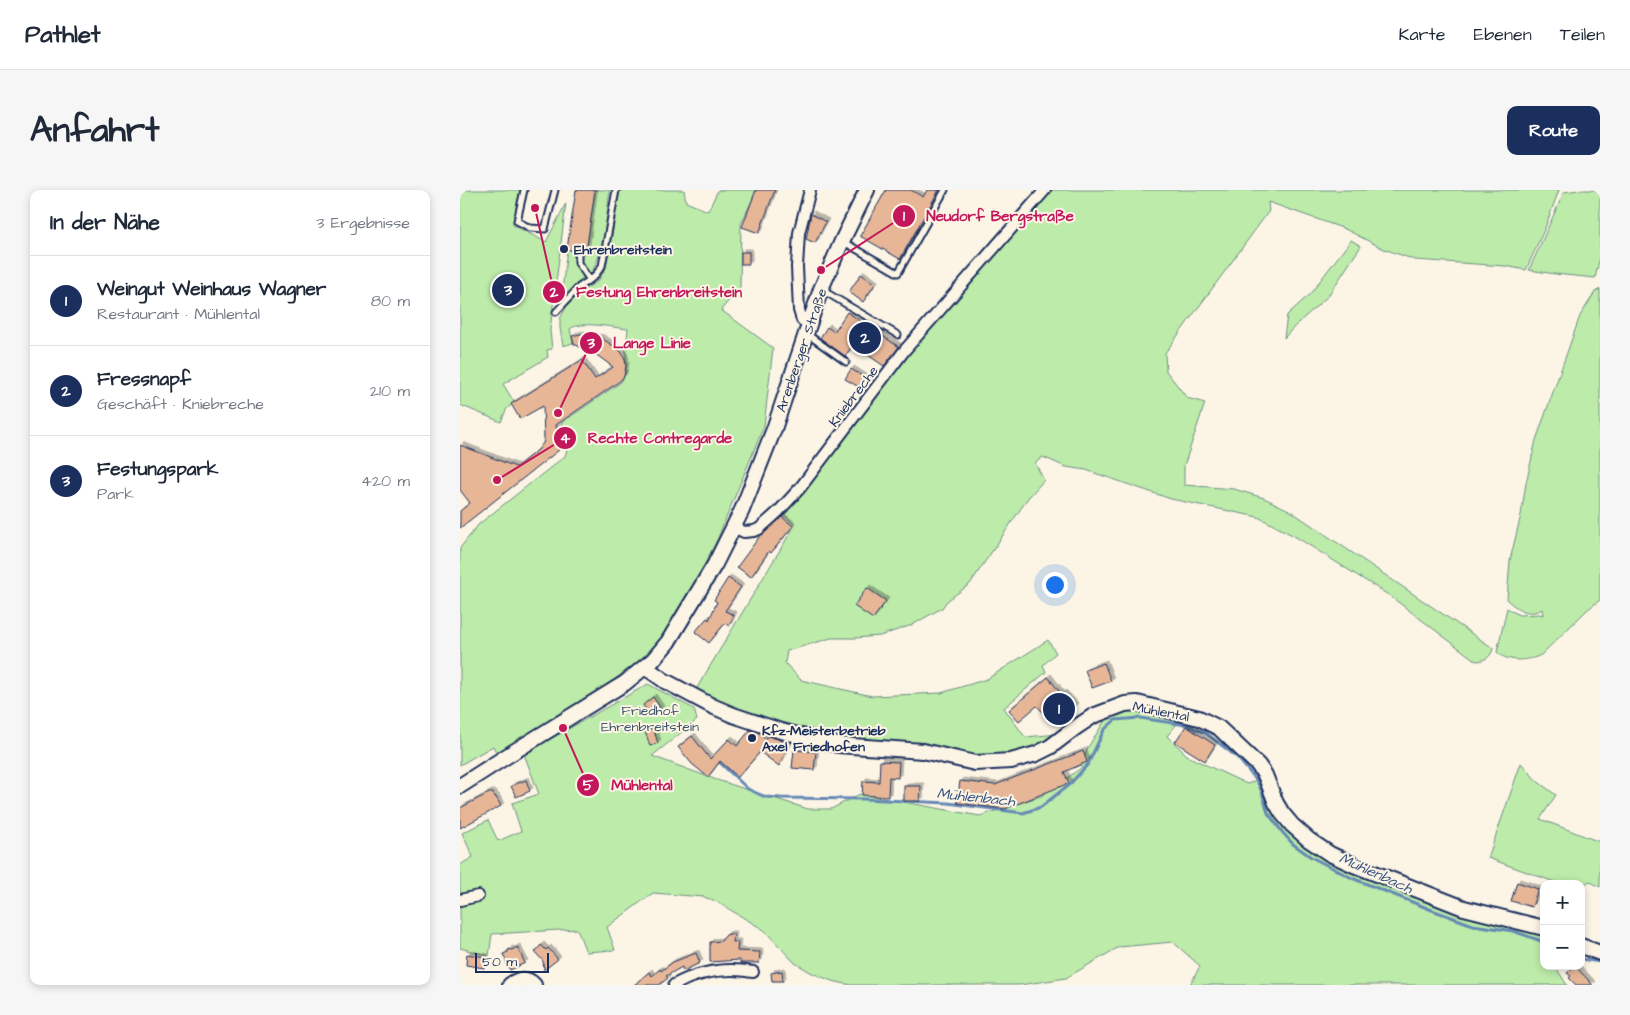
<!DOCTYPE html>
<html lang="de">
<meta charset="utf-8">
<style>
body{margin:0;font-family:"Architects Daughter",sans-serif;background:#f6f6f7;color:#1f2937}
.controls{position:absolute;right:15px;bottom:15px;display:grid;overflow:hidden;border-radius:10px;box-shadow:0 2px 8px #0003}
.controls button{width:45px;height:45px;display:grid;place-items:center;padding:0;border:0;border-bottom:1px solid #e0e1e3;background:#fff;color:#1f2937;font:25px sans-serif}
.scale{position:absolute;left:15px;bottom:12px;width:74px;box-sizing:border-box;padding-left:5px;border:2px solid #1b2f5e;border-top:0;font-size:14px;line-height:18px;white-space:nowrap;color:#1b2f5e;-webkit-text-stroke:4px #fcf5e5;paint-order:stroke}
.you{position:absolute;left:594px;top:394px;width:18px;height:18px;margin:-12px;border:4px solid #fff;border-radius:50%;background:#1a73e8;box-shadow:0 0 0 8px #1a73e833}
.badge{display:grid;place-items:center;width:32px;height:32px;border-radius:50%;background:#1b2f5e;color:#fff;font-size:16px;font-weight:700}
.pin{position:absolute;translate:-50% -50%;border:2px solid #fff;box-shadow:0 1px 5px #0006}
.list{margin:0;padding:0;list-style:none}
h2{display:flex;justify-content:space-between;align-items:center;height:65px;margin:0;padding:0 20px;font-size:21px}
h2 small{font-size:16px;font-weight:400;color:#747a83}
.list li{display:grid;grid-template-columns:32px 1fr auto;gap:15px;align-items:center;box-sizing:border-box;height:90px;padding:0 20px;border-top:1px solid #e0e1e3}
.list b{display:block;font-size:19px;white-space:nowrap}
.list p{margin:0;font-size:16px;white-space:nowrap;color:#747a83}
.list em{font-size:16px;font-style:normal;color:#747a83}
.map{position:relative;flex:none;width:1140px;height:795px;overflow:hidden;border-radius:10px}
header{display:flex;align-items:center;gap:30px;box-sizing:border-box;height:70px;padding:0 25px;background:#fff;border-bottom:1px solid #e0e1e3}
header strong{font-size:24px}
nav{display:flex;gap:28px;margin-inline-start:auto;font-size:18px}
.intro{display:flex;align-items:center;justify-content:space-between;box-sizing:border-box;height:120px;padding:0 30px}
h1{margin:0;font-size:35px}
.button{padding:12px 22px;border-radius:10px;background:#1b2f5e;color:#fff;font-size:18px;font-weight:700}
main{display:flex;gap:30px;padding:0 30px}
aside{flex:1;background:#fff;border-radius:10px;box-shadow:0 2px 8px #0003}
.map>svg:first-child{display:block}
.green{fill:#bdeba9;stroke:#6c8d84}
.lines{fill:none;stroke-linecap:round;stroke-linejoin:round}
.stream{stroke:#658ab6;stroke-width:3}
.building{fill:#e6b697;stroke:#1b2f5e;filter:url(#shadow)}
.lane-casing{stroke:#1b2f5e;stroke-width:9}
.street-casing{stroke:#1b2f5e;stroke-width:14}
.secondary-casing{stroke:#1b2f5e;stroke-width:18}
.lane{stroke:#fcf5e5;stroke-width:5}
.street{stroke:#fcf5e5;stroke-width:10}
.secondary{stroke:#fcf5e5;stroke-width:14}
.poi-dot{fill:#1b2f5e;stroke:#fcf5e5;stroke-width:2}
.labels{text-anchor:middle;stroke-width:4;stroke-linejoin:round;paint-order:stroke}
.poi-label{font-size:14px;font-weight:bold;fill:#1b2f5e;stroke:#fcf5e5;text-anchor:start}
.street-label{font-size:14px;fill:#1b2f5e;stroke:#fcf5e5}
.park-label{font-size:14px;fill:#3b556d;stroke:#fcf5e5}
.water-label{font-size:15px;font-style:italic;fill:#3a5583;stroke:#fcf5e5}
.leader{fill:none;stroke:#c2185b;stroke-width:2}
.callout-dot{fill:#c2185b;stroke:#fcf5e5;stroke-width:2}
.mark-label{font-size:15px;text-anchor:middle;font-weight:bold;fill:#fff}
.callout-label{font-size:15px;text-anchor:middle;font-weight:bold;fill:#c2185b;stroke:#fcf5e5;stroke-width:4;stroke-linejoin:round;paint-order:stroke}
</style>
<header>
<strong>Pathlet</strong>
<nav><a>Karte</a><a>Ebenen</a><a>Teilen</a></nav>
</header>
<div class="intro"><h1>Anfahrt</h1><a class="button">Route</a></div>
<main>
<aside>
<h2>In der Nähe<small>3 Ergebnisse</small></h2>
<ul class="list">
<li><span class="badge">1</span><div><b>Weingut Weinhaus Wagner</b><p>Restaurant · Mühlental</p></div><em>80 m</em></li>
<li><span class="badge">2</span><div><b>Fressnapf</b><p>Geschäft · Kniebreche</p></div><em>210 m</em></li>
<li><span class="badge">3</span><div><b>Festungspark</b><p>Park</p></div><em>420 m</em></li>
</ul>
</aside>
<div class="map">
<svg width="1140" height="795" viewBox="0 0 1140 795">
<defs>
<filter id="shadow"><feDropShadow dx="3" dy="-3" stdDeviation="0" flood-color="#0004"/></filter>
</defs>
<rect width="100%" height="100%" fill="#fcf5e5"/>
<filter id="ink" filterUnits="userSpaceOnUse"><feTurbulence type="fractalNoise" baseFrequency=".02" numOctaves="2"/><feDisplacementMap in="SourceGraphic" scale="10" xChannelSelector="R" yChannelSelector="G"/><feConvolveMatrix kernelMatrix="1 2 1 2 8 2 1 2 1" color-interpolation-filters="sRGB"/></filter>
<g filter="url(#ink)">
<g class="green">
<polygon points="0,0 60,0 53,35 86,52 106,13 90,140 92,159 87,160 88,167 43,194 54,212 46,220 41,232 0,215"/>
<path d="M135 0H150C146 27 146 59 131 83 120 81 120 71 120 62L126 63Z"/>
<path d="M160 0H224L226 12 248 21 258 0H297L281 34 280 97 261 120 313 158 304 236 257 350 215 434 189 463 159 486 131 507 37 564 33 556 0 575V358L19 334 105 266 109 253 101 233 161 192C167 183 166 178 166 168 165 159 167 149 168 139 155 138 120 130 110 139L113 153 103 156 100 138V129L106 117 122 101 138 91 146 78Z"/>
<path d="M591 0H1099L1085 38 1066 80 1045 76 955 70 924 59 885 39 808 12 809 21 705 163 706 181 727 208 745 213 724 276V295L774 299 804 308 829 320 1033 458C1032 467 1024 471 1016 471L930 406 836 347 798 327 711 309 626 280 606 277 583 267 575 273 584 290 568 308 510 394 487 411 482 418 452 435 420 446 395 448H371L327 461 325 473 341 490 412 506 481 503 527 489 588 450 596 463 583 475 586 482 544 518 565 547 599 544 583 554 557 564 523 568 387 552 289 526 235 501 335 335 320 322 487 116Z"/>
<polygon points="1119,0 1140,0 1140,67 1135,88 1095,84 1069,80 1104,2"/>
<polygon points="891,50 901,56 868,106 838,133 824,148 827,125 850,104"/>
<polygon points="107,59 116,61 117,75 123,86 122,89 102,112 101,109"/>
<path d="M1140 99V410L1127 420 1081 465C1069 471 1047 473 1037 462L1047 418 1059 425 1080 424 1083 425 1082 419C1070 427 1057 419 1047 410L1050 370 1061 325 1066 293 1076 250 1120 126 1135 102Z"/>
<polygon points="188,494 234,519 237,530 192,566 254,589 348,619 371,619 400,604 520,626 581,606 621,578 628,557 649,524 668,518 722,528 707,546 729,567 787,594 804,588 842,651 1084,742 1084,776 1095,776 1107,795 730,795 740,776 713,752 659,757 606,788 560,795 391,795 372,791 352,783 335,773 304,740 257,712 244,707 193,703 147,737 155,760 126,762 117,739 32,744 29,766 0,758 0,675 13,667 2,643 28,630 38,651 61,641 52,613 79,604 64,564"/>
<polygon points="1061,573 1077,591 1096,605 1080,629 1140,652 1140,697 1129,691 1121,698 1121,694 1100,694 1028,668"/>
</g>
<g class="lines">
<g class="stream">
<polyline points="257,570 288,599 305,607 321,608 404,609 488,613 563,623 581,617 611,593 628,574 644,540 655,530 680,528 726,535 746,543 777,567 797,591 802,602 808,623 823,643 833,654 851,667 892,688 972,720 1013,735 1053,741 1084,752"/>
<polyline points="1121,769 1140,772"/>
</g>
</g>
<g class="building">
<polygon points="116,0 135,0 126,63 122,63 121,59 118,58 114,61 107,59"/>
<polygon points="296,0 315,0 299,43 282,37"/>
<polygon points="426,0 451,0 463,7 467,0 479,0 440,69 400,46"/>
<polygon points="351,24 366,32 355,53 346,49"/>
<rect x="281" y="62" width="8" height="12"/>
<polygon points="401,84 415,94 403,112 389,102"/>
<polygon points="387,122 439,157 424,176 393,155 385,166 360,148 367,137 374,142"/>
<polygon points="120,144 141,148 157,158 162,163 165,169 166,176 164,186 160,191 96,235 99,260 0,338 0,321 10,313 0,300 0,255 56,277 78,260 83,253 84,250 83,216 60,229 51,214 122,170 135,189 153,177 138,166 114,154 112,146"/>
<polygon points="391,179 410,191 404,200 385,189"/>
<polygon points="322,327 333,336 311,363 309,361 291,387 277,377 300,346"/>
<polygon points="268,388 281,397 265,421 274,425 269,436 265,433 249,453 235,442 247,428 249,430 257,412 254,410"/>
<polygon points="407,398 426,411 413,429 394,416"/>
<polygon points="644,473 651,491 632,498 625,480"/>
<polygon points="588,487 602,505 603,503 615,516 595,535 577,516 559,531 549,520"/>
<polygon points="193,507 201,519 191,526 183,515"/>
<polygon points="726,536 755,555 745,571 715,552"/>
<polygon points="193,538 198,553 190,556 185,541"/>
<polygon points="290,540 298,542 306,549 308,546 318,549 329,556 319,576 300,562 278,587 260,571 248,587 232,574 218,557 232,546 250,569 269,549 277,556"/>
<polygon points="334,560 356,562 354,580 332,578"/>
<polygon points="623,561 627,572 604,582 609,593 545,619 497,613 500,591 535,595"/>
<polygon points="420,571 439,572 438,588 429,587 428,607 402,605 403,591 419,592"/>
<polygon points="66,590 70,601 56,607 51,596"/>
<polygon points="444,596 461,596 460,611 444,611"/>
<polygon points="29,603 33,603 35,607 36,607 41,616 0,638 0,618"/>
<polygon points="1057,692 1078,699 1072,717 1051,711"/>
<polygon points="269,744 274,744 273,752 278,752 277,761 300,762 299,773 280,773 280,770 250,772 250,752 261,751 266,745"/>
<polygon points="81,755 86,760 88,758 98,769 84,780 83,771 75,762"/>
<polygon points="57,757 65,773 50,780 43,764 48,762 49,759 52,760"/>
<polygon points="236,763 240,773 223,781 222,777 206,786 208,788 199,795 174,795 189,782 192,786 200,779 201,781 213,772"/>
<polygon points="7,764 25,767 24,778 6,775"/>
<polygon points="1115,776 1133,795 1116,795 1109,788 1111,786 1107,783"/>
<polygon points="322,781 323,791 312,791 311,783"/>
</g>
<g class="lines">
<defs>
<g id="lane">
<polyline points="64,0 57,31 70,38 85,39 95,0"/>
<polyline points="382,51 438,83 485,0"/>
<polyline points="118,62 118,73 130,90"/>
<polyline points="362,100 438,145"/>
<polyline points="96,122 119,97 134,87 142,76 156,0"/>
<polyline points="347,144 386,172"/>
</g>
<g id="street">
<polyline points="350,135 342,130 339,120 337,77 339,43 350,0"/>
<polyline points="274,337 284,342 294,341 299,339 319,321 340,298 444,161 585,0"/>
<polyline points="0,710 18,706"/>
<path d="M214 795C238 782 265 777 293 782"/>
</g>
<g id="secondary">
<polyline points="185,477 205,491 252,516 273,525 321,541 378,555 463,561 515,573 551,571 576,564 590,557 615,538 633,526 665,514 677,513 739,528 759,538 798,575 805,585 816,613 822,623 832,635 849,650 870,664 894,675 1004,718 1084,738"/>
<polyline points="0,596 50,564 165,493 193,470 208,452 255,374 282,320 314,239 361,99 382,51 407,0"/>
<polyline points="1121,756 1140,763"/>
<path d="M50 795C58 789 67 787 74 795"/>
</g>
</defs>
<use href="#lane" class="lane-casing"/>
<use href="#street" class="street-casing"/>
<use href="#secondary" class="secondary-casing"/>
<use href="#lane" class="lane"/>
<use href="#street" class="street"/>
<use href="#secondary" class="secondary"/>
</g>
</g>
<g class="poi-dot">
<circle cx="104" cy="59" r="5"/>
<circle cx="292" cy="548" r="5"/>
</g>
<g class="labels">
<g class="poi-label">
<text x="114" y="64">Ehrenbreitstein</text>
<text x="302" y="545">Kfz-Meisterbetrieb<tspan x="302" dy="16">Axel Friedhofen</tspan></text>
</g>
<g class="street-label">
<text transform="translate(341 160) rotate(-71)" y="5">Arenberger Straße</text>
<text transform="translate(393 206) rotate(-53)" y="5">Kniebreche</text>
<text transform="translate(701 521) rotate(11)" y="5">Mühlental</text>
</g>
<g class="park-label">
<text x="190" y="525">Friedhof<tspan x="190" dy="16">Ehrenbreitstein</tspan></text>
</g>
<g class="water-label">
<text transform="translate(516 607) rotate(6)" y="5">Mühlenbach</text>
<text transform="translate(916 683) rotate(24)" y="5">Mühlenbach</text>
</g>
</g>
<path class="leader" d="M361 80L444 26M75 18L94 102M98 223L131 153M37 290L105 248M103 538L128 595"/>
<g class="callout-dot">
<circle cx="361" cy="80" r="5"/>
<circle cx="75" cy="18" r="5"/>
<circle cx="98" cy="223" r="5"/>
<circle cx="37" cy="290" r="5"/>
<circle cx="103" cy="538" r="5"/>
<circle cx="444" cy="26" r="12"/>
<circle cx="94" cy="102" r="12"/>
<circle cx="131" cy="153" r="12"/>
<circle cx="105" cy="248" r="12"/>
<circle cx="128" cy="595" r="12"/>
</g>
<g class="mark-label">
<text x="444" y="31">1</text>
<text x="94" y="107">2</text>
<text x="131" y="158">3</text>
<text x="105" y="253">4</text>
<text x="128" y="600">5</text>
</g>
<g class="callout-label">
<text x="540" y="31">Neudorf Bergstraße</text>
<text x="199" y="107">Festung Ehrenbreitstein</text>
<text x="192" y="158">Lange Linie</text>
<text x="200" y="253">Rechte Contregarde</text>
<text x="182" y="600">Mühlental</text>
</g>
</svg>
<div class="controls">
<button>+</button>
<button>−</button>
</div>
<div class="scale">50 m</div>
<div class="you"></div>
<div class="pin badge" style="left:599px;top:519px">1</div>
<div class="pin badge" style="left:405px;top:148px">2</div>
<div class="pin badge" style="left:48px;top:100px">3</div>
</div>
</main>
